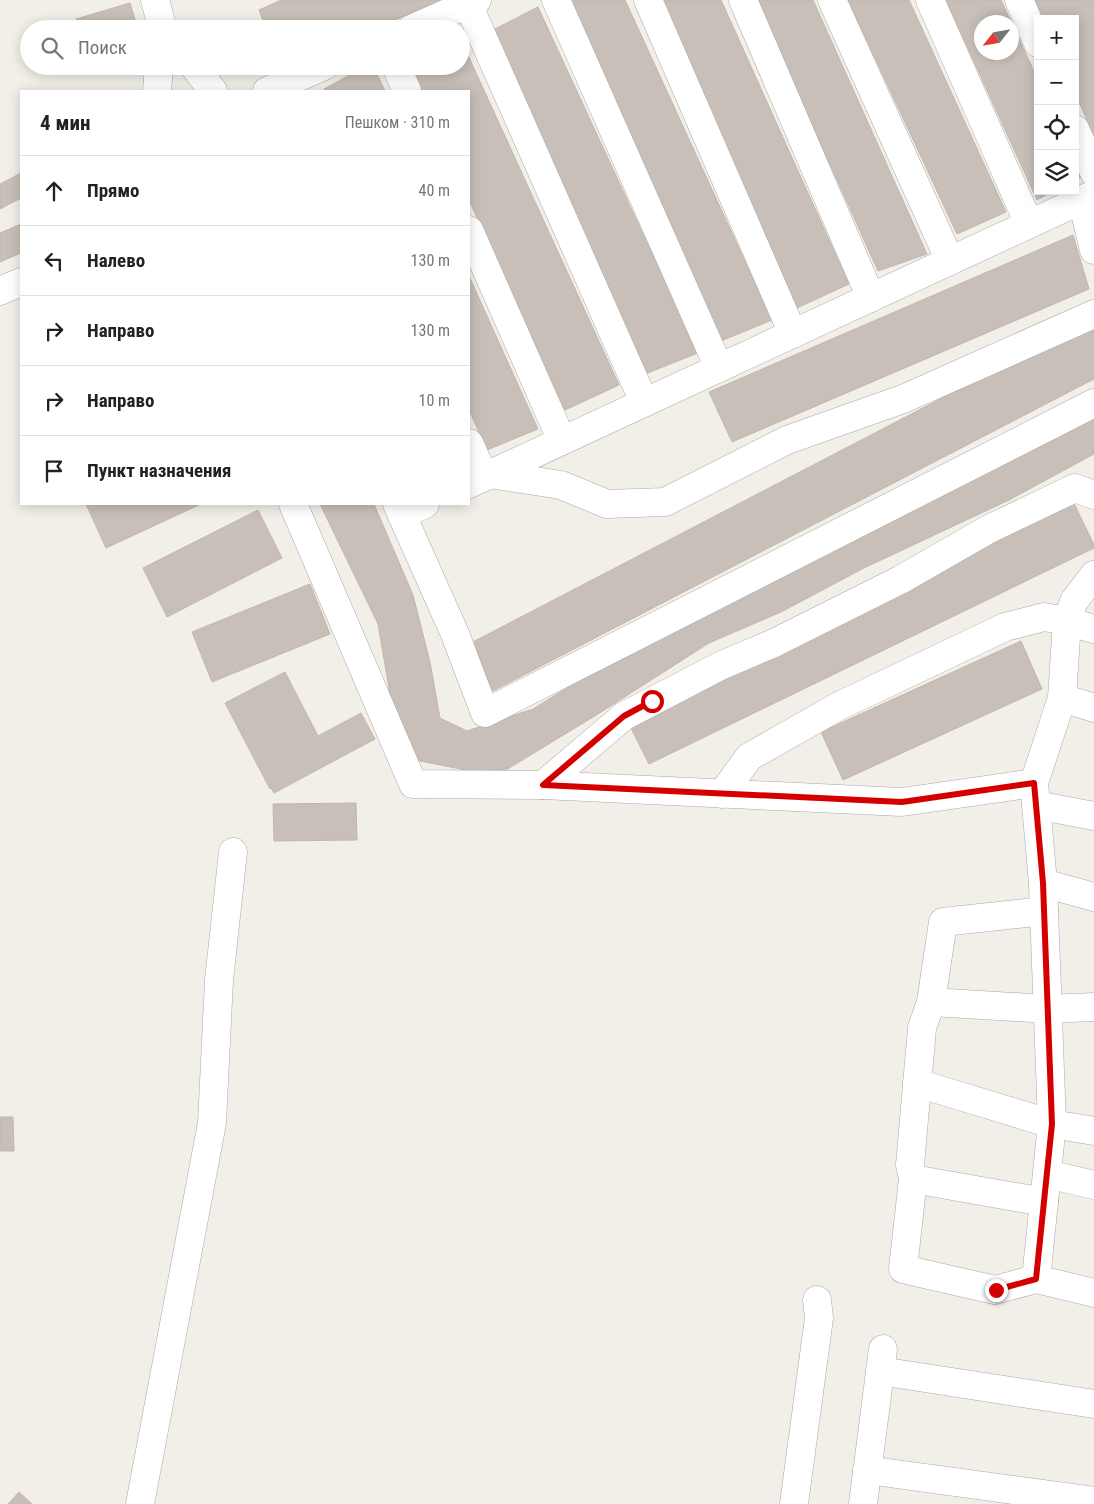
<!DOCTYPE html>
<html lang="ru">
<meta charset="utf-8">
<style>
body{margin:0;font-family:"Roboto Condensed",sans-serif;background:#f2f2f2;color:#222}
.controls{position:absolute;right:15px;top:15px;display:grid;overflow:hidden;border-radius:0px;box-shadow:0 2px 12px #0003}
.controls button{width:45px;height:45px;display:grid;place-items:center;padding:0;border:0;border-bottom:1px solid #e0e0e0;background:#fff;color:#222;font:25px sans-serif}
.compass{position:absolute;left:974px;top:15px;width:45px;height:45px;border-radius:50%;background:#fff;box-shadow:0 2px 12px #0003;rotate:239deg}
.stop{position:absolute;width:15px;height:15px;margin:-11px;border:4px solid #d40000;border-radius:50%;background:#fff}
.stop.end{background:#d40000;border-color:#fff;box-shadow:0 1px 5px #0008}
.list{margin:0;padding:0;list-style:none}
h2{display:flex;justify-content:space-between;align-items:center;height:65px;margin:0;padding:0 20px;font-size:21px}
h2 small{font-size:16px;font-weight:400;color:#767676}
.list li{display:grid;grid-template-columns:32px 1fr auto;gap:15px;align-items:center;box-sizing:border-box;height:70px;padding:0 20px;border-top:1px solid #e0e0e0}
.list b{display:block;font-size:19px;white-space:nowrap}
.list em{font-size:16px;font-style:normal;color:#767676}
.icon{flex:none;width:28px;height:28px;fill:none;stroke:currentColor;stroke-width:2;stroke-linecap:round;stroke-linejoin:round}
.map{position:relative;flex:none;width:1094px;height:1504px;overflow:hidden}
.search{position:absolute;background:#fff;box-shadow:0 2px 12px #0003;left:20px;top:20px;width:450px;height:55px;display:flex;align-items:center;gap:12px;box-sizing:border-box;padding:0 18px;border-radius:28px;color:#767676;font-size:19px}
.panel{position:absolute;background:#fff;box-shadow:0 2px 12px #0003;left:20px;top:90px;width:450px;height:415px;border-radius:0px}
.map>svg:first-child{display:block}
.building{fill:#c7bfb8;stroke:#c4b6ab;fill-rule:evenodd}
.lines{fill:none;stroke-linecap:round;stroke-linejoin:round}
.minor-casing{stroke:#a9a9a9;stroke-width:29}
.minor{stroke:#fff;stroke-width:28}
.route{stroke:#d40000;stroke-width:6}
</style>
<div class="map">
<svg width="1094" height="1504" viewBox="0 0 1094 1504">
<rect width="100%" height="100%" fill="#f2efe9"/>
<g class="building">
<polygon points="281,0 440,0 375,29 266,29 259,10"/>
<polygon points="571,0 625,0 772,320 721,341"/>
<polygon points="661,0 721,0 849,284 797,308"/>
<polygon points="756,0 813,0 927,254 878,271"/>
<polygon points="848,0 909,0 1006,212 957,234"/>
<path d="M946 0H1001L1038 80V191H1053L1037 200ZM982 22H1012V52H982Z"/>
<polygon points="1035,0 1093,0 1094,1 1094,136 1075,93 1075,19 1043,19"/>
<polygon points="130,3 138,29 79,29 76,19"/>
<polygon points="538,7 698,353 645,374 491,31"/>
<polygon points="461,40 619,385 565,410 469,200 469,91 419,91 408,66 461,66"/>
<polygon points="366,66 373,66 385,91 325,91 324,89"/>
<polygon points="1075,162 1082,177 1075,180"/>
<polygon points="21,173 21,198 0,209 0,184"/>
<polygon points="21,224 21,253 0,262 0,233"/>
<polygon points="1073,235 1089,289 732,442 709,392"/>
<polygon points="469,276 538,429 487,450 469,410"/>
<polygon points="1094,319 1094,379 493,691 469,644"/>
<polygon points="1094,412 1094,454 1009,500 864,568 781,612 709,643 598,714 496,776 415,760 392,706 378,624 320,504 374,504 413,595 430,662 440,718 467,731 533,709 665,627"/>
<polygon points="1072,499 1094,545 1094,548 649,764 625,716"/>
<polygon points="86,504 201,504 106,548"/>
<polygon points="258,510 282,558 167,617 143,568"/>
<polygon points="310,584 330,634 212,682 192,632"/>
<polygon points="1021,641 1042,689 843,780 821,732"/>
<polygon points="285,672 318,736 361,713 375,739 274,793 271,788 270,789 225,703"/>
<polygon points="356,803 357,840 274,841 273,804"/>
<polygon points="0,1117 13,1117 14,1151 0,1151"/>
<polygon points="19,1492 32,1504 8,1504"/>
</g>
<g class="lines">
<defs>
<g id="minor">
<polyline points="155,0 161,22 161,29"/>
<polyline points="556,0 719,368"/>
<polyline points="648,0 793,334"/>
<polyline points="743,0 871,298"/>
<polyline points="832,0 950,261"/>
<polyline points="930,0 1029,224"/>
<polyline points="1019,0 1038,43"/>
<polyline points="468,4 644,402"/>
<polyline points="411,29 477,0"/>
<polyline points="194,66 213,91"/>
<polyline points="396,66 407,91"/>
<polyline points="157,91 159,66"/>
<polyline points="267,91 324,66"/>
<polyline points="1075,129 1094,172"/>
<polyline points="1082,200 1094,250"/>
<polyline points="469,230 562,441"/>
<polyline points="0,291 21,282"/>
<polyline points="469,443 484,477"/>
<polyline points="490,474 561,485 607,504 665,502 787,440 903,399 1094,314"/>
<polyline points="469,484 1094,194"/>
<polyline points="293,504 413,784 543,785 902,802 1034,783 1043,883 1052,1124 1036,1279 1094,1293"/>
<polyline points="397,504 455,634 485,713 1094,403"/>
<polyline points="402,515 425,504"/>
<polyline points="1062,698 1094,708"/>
<polyline points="1034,783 1062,698 1067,621 1074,601 1094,575"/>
<polyline points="543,785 624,716 720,666 774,643 900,580 989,529 1075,488 1094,495"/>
<polyline points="722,794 749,757 839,706 1005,627 1044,617 1067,621 1094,629"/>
<polyline points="1036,805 1094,816"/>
<polyline points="1043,883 1094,897"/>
<polyline points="931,1002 1048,1009 1094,1007"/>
<polyline points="917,1083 1052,1124 1094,1131"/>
<polyline points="1047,1174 1094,1185"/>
<polyline points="913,1179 1044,1202"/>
<polyline points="1036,1279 995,1290 903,1269 913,1179 910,1165 922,1028 931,1002 943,922 1044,911"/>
<polyline points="880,1371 1094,1404"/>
<polyline points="867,1470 1094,1501"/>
<polyline points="140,1504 212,1123 219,980 233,852"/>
<polyline points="794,1504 819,1318 817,1300"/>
<polyline points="863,1504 883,1349"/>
</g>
</defs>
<use href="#minor" class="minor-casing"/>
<use href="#minor" class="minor"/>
</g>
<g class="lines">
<polyline class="route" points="652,701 624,716 543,785 902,802 1034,783 1043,883 1052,1124 1036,1279 996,1290"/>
</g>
</svg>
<div class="controls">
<button>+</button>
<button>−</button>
<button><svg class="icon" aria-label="locate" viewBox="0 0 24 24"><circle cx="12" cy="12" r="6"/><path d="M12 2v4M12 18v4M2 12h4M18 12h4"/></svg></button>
<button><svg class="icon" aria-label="layers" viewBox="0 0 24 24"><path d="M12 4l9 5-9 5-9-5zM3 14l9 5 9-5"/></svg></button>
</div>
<svg class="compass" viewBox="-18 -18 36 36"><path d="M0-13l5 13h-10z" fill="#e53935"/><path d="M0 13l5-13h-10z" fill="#767676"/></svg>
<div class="stop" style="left:652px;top:701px"></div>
<div class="stop end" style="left:996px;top:1290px"></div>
<div class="search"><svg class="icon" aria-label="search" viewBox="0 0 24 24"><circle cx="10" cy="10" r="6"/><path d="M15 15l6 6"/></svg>Поиск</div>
<section class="panel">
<h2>4 мин<small>Пешком · 310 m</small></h2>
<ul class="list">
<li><svg class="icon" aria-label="ahead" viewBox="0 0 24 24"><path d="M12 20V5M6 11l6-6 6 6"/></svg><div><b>Прямо</b></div><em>40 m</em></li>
<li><svg class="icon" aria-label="left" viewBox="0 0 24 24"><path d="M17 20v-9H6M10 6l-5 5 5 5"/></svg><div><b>Налево</b></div><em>130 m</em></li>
<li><svg class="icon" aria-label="right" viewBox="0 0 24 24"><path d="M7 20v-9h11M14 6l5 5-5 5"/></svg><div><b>Направо</b></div><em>130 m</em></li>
<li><svg class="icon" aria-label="right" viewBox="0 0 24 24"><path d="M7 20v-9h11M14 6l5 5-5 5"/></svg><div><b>Направо</b></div><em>10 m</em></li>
<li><svg class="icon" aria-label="arrive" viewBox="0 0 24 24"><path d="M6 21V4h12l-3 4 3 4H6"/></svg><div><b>Пункт назначения</b></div></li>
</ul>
</section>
</div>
